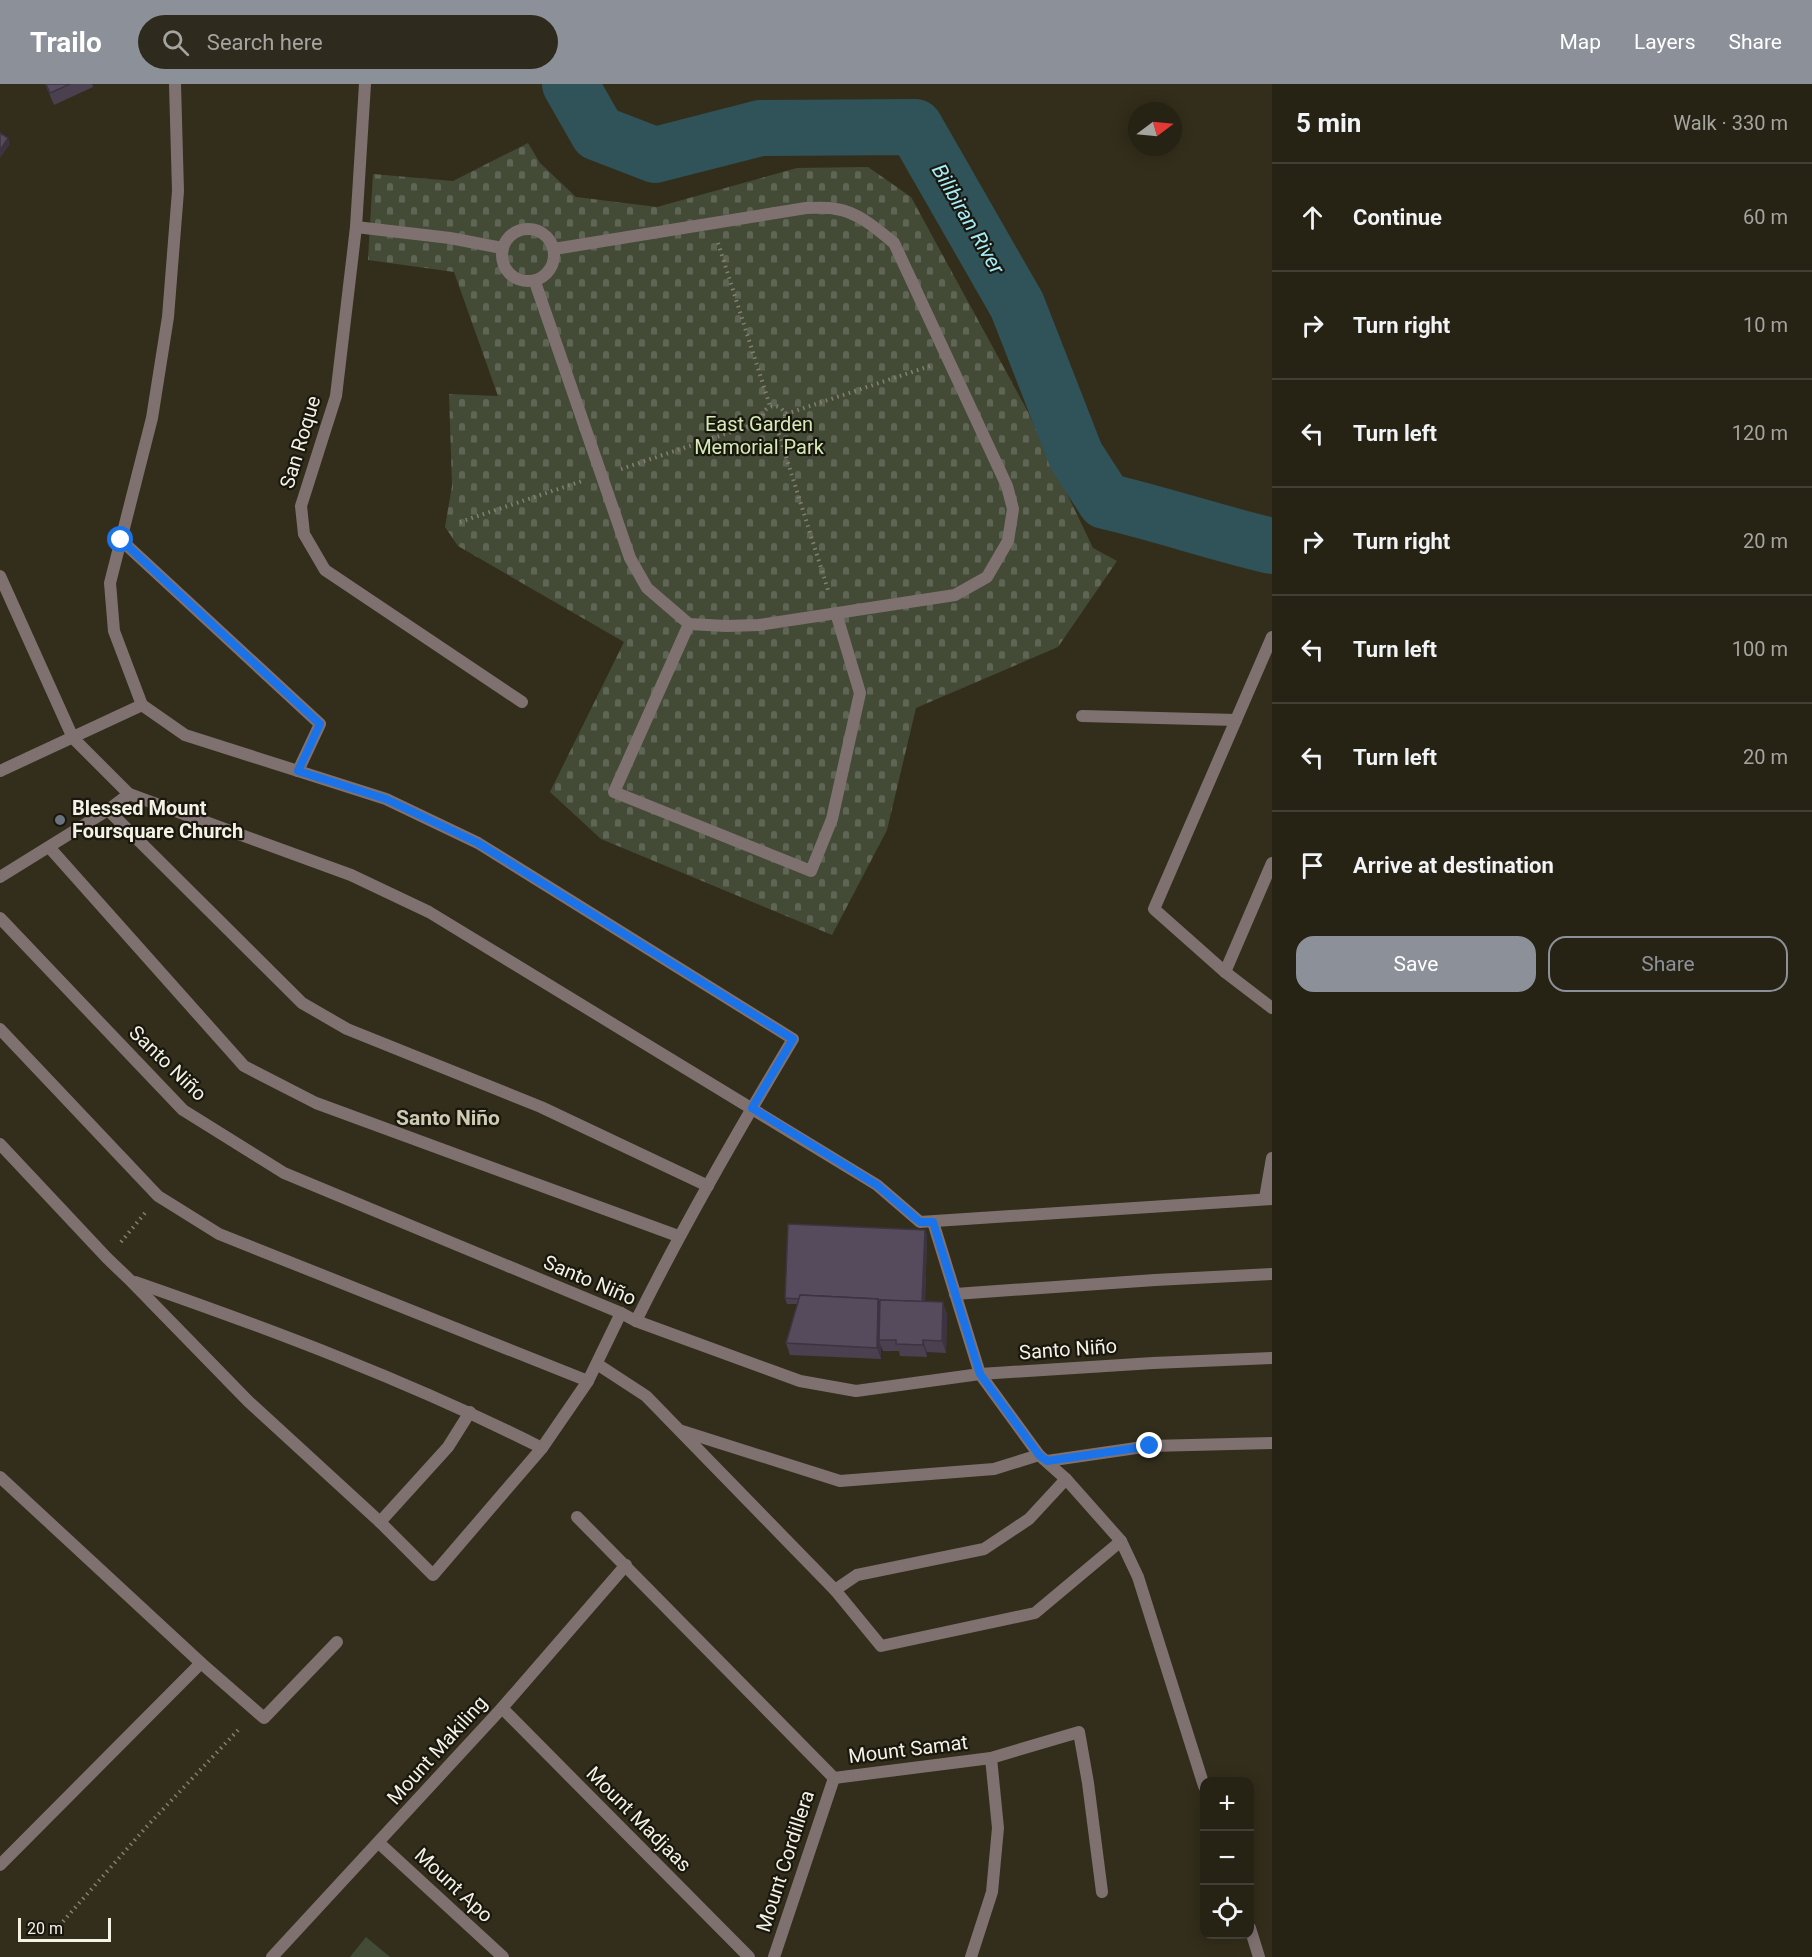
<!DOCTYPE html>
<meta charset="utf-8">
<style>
body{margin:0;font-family:Roboto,sans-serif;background:#2e2a1d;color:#f1f3f6}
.controls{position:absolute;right:18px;bottom:18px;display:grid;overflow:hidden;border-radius:12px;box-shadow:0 3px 15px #0003}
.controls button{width:54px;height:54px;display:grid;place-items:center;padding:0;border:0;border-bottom:2px solid #423f34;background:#262214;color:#f1f3f6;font:30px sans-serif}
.compass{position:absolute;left:1128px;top:18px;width:54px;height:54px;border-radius:50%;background:#262214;box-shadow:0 3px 15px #0003;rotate:74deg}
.scale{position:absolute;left:18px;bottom:15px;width:93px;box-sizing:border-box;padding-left:6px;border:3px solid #f4f1e5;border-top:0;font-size:16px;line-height:21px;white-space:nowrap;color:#f4f1e5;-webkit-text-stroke:4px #19170e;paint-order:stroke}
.stop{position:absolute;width:18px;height:18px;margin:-14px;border:4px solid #1a73e8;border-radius:50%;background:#fff}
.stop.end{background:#1a73e8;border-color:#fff;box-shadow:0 2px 6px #0008}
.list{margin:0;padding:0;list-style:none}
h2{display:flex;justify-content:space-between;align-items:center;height:78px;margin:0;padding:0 24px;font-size:26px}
h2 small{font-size:20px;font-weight:400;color:#a4a4a0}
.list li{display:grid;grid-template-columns:39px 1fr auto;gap:18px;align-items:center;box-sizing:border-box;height:108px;padding:0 24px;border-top:2px solid #423f34}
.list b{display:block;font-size:22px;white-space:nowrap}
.list em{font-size:20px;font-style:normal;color:#a4a4a0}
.actions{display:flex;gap:12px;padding:18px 24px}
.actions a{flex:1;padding:14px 0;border:2px solid #8c9099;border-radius:18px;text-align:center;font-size:21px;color:#8c9099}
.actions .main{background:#8c9099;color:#fff}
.icon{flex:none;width:33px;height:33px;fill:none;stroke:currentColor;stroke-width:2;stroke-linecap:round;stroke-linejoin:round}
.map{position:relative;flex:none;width:1272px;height:1873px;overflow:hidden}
header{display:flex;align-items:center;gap:36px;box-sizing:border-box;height:84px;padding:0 30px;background:#8c9099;color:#fff}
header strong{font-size:28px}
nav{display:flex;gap:33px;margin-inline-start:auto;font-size:21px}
.search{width:420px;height:54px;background:#2e2a1d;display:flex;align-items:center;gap:15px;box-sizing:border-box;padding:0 21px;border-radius:33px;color:#a4a4a0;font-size:22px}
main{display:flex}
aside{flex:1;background:#262214}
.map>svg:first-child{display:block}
.cemetery{fill:url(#cemetery-stones)}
.green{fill:#434b37}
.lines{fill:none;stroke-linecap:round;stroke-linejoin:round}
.river{stroke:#2f5359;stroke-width:56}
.path{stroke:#848070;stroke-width:4;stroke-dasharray:1.5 4.5;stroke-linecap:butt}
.service{stroke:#807171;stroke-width:12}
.minor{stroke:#807171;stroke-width:12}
.wall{fill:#4a4050}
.shaded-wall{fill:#3c3441}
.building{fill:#564b5d;stroke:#3c3441;stroke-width:1.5}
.route{stroke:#1a73e8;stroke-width:8}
.worship-dot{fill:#6b7280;stroke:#19170e;stroke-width:2}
.labels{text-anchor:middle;stroke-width:4.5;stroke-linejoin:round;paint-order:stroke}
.park-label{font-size:20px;fill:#d5ebb7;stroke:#19170e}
.street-label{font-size:20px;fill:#f4f1e5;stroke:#19170e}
.poi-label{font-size:20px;font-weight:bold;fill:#f4f1e5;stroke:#19170e;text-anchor:start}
.water-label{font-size:21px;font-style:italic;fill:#a5ecf8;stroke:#19170e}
.neighbourhood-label{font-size:21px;font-weight:bold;fill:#cfcab2;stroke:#19170e}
</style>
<header>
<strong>Trailo</strong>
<div class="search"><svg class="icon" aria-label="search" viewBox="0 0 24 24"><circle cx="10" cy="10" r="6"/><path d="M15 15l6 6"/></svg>Search here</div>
<nav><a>Map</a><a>Layers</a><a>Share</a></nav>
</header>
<main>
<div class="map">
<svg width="1272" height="1873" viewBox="0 0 1272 1873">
<defs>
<pattern id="cemetery-stones" width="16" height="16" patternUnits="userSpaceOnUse" patternTransform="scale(1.5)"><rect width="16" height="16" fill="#434b37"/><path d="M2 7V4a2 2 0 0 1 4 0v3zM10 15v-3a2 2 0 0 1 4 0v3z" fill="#5f6554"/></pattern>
</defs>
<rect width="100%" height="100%" fill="#332e1b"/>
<polygon class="cemetery" points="528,59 540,79 576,113 657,123 797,84 868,83 911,113 1028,328 1093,464 1117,477 1058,563 916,624 887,746 832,851 601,755 550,708 624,558 458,462 445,443 452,402 449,310 498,312 454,188 368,176 373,90 453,97"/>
<polygon class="green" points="366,1853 390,1873 350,1873"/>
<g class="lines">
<path class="river" d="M570 0 598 49 655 71 760 44 915 43 1017 221 1076 372 1105 417C1161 430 1216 449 1272 462"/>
<g class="path">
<polyline points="718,159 770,322"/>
<circle cx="774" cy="333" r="11"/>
<polyline points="786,330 930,282"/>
<polyline points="777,344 829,509"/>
<polyline points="621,385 764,337"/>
<polyline points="460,438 582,397"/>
<polyline points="121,1158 145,1129"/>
<polyline points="59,1842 149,1740 241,1643"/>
</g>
<g class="service">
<polyline points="356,143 450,154 502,164"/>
<circle cx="528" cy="171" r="26"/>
<path d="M535 198 630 474 647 504 689 540 726 542 759 541 955 511 987 493 1008 457 1013 425 1007 402 894 159C877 145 858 128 836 125 826 123 816 124 806 124L554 165"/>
<polyline points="689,540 614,708 811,787 832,735 860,609 836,529"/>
<polyline points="0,1781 201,1579"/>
</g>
<g class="minor">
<path d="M175 0 178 107 168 233 152 334 110 499 114 547 142 621 185 651 386 715 478 759 793 955C738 1047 684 1140 636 1237"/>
<polyline points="365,0 356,143 336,312 301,422 304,450 325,486 522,618"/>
<polyline points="121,456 320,640 298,687"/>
<polyline points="0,492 73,654 129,710 351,791 429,828 877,1101 920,1138 1272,1115"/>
<polyline points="1272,553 1154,825 1225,888 1272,924"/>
<polyline points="1082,632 1236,636"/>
<polyline points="0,687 142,621"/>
<polyline points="108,726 302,919 347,945 541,1023 708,1102"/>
<polyline points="49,763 244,982 316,1019 678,1152"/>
<polyline points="0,793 108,726 129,710"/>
<polyline points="0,834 183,1026 284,1089 621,1229 636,1237 800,1297 856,1307 980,1290 1153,1279 1272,1274"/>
<polyline points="1225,888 1272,779"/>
<polyline points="0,945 158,1112 219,1150 588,1297"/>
<polyline points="0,1060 107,1174 132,1198 248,1317 380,1438 433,1491 542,1364 588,1297 621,1229"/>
<polyline points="1265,1114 1272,1074"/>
<polyline points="933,1138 980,1290 1039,1371 1066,1395 1121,1457 1138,1493 1204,1702"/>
<path d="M135 1198C273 1246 411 1298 542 1364"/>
<polyline points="955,1210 1155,1196 1272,1190"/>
<polyline points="597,1280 646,1312 835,1506 881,1562 1035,1529 1121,1457"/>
<polyline points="682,1347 840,1397 994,1385 1039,1371"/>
<polyline points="1047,1377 1150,1362 1272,1359"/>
<polyline points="0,1393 201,1579 264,1634 337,1558"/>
<polyline points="577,1433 834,1694 991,1674 1079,1648 1088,1699 1102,1808"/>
<polyline points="380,1438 448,1363 470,1328"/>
<polyline points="835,1506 857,1491 984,1465 1029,1435 1066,1395"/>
<polyline points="502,1624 749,1873"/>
<polyline points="379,1759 503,1873"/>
<polyline points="1250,1844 1259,1873"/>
<polyline points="272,1873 502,1624 626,1481"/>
<polyline points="774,1873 834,1694"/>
<polyline points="971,1873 992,1808 998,1744 991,1674"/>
</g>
</g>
<g class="wall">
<polygon points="45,0 92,0 93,3 54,21"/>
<polygon points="925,1146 927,1151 925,1218 947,1230 946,1269 927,1268 927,1273 900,1272 899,1267 883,1267 881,1262 881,1275 790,1271 786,1259 797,1220 787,1220 785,1214"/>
</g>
<g class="shaded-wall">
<polygon points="8,54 10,60 0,74 0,66"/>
<polygon points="925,1146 927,1151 925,1225 922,1219"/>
<polygon points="878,1215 883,1227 879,1256 881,1262 881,1275 877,1264"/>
<polygon points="943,1218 947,1230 946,1269 942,1257"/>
<polygon points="923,1256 927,1268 927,1273 923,1261"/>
</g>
<g class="building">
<polygon points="46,0 70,0 50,9"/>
<polygon points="0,49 8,54 0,66"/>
<polygon points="788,1140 925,1146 922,1218 880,1216 880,1218 879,1218 878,1215 800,1211 799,1215 785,1214"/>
<polygon points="800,1211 878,1215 877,1264 786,1259"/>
<polygon points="880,1216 943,1218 942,1257 923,1256 923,1261 896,1260 896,1256 879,1256"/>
</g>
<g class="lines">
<polyline class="route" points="121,456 320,640 298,687 386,715 478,759 793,955 752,1024 877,1101 920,1138 933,1138 980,1290 1039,1371 1047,1377 1150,1362"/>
</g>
<circle class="worship-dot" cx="60" cy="736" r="6"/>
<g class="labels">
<g class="park-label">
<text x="759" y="347">East Garden<tspan x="759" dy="23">Memorial Park</tspan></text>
</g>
<g class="street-label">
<text transform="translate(300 358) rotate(-73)" y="7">San Roque</text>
<text transform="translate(168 979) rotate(44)" y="7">Santo Niño</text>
<text transform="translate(590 1196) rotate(23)" y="7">Santo Niño</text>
<text transform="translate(1068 1265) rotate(-4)" y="7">Santo Niño</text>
<text transform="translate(908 1665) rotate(-7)" y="7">Mount Samat</text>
<text transform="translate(437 1666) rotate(-48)" y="7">Mount Makiling</text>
<text transform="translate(639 1735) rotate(45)" y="7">Mount Madjaas</text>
<text transform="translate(785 1777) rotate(-72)" y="7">Mount Cordillera</text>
<text transform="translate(454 1801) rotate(43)" y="7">Mount Apo</text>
</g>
<g class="poi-label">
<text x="72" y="731">Blessed Mount<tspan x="72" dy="23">Foursquare Church</tspan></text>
</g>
<g class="water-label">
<text transform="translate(968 135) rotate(60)" y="7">Bilibiran River</text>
</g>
<g class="neighbourhood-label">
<text x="448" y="1041">Santo Niño</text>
</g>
</g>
</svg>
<div class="controls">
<button>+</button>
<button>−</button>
<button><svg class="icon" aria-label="locate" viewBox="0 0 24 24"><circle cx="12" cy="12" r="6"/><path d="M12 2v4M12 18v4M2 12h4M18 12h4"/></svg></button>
</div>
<svg class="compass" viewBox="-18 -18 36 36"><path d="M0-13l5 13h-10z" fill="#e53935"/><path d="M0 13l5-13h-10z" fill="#a4a4a0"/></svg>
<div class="scale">20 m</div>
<div class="stop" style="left:121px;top:456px"></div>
<div class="stop end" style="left:1150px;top:1362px"></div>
</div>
<aside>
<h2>5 min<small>Walk · 330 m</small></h2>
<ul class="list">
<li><svg class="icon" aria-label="ahead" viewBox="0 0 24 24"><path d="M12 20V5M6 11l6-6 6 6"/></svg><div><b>Continue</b></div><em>60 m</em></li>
<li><svg class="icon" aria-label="right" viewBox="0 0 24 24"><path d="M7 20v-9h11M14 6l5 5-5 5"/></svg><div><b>Turn right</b></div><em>10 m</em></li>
<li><svg class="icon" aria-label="left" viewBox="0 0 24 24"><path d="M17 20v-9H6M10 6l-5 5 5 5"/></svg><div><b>Turn left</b></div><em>120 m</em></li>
<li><svg class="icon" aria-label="right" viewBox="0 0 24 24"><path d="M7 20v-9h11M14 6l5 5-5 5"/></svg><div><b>Turn right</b></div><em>20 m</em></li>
<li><svg class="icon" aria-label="left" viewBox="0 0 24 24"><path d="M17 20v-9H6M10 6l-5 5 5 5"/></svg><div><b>Turn left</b></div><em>100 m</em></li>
<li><svg class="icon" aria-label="left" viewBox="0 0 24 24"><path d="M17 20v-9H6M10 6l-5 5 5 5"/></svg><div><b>Turn left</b></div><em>20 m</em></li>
<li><svg class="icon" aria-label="arrive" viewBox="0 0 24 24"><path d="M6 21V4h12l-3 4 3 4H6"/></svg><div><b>Arrive at destination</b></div></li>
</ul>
<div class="actions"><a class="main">Save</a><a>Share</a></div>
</aside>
</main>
